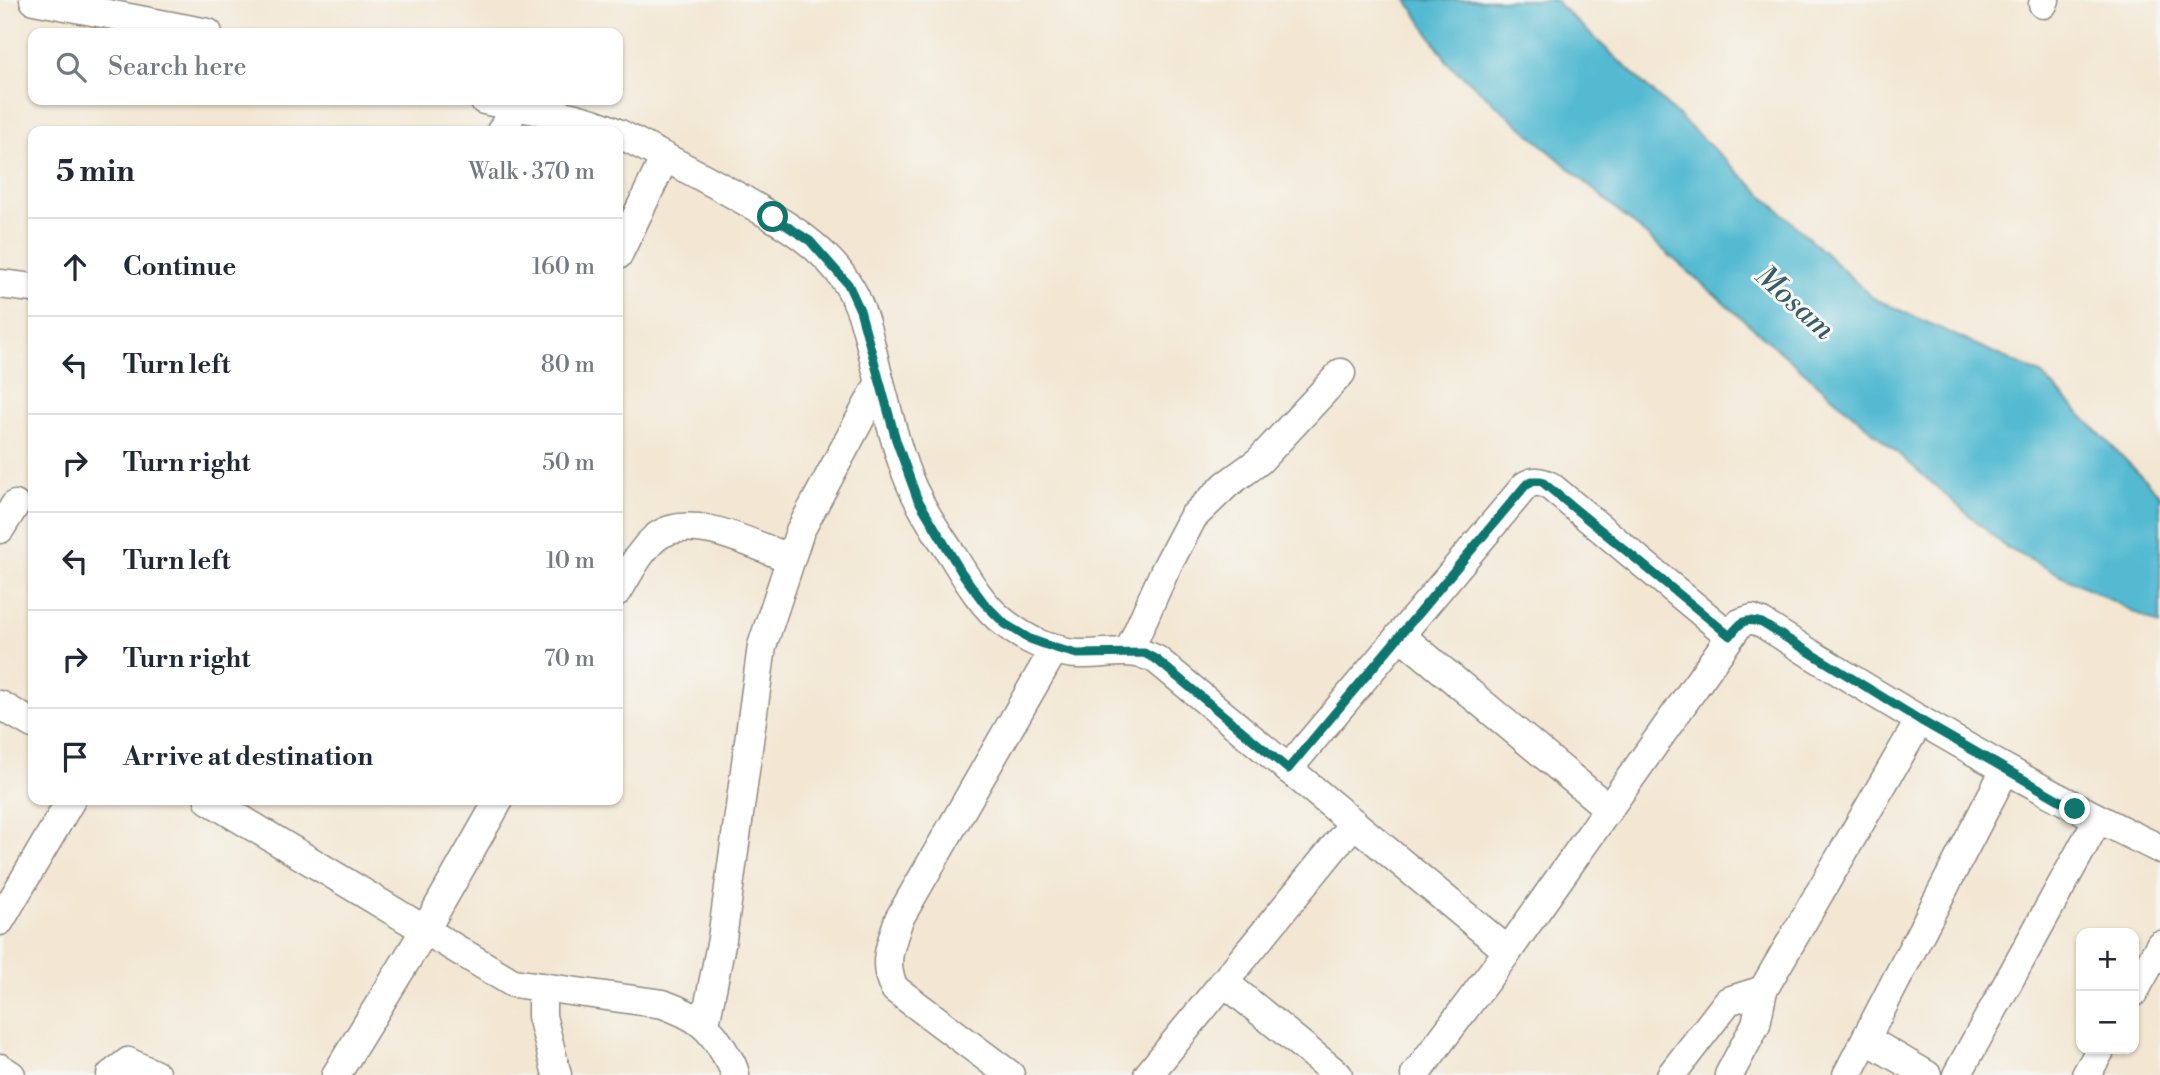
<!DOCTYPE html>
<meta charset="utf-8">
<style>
body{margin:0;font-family:"Libre Bodoni",serif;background:#f6f6f7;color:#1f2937}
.controls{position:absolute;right:21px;bottom:21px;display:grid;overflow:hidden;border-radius:14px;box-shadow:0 2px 5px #0004}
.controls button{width:63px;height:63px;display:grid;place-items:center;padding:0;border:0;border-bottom:2px solid #e0e1e3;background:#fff;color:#1f2937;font:35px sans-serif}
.stop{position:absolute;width:21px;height:21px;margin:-16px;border:5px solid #0f766e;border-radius:50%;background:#fff}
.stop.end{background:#0f766e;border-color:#fff;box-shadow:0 2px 7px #0008}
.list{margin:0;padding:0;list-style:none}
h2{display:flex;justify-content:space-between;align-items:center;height:91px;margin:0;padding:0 28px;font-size:30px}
h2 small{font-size:23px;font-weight:400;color:#747a83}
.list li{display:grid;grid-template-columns:46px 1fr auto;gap:21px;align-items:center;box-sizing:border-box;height:98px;padding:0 28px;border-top:2px solid #e0e1e3}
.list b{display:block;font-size:26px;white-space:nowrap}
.list em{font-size:23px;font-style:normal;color:#747a83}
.icon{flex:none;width:38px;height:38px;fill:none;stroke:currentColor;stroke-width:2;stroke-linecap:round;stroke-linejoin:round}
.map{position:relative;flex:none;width:2160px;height:1075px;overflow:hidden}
.search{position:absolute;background:#fff;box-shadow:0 2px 5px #0004;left:28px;top:28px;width:595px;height:77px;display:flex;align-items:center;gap:18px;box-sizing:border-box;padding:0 24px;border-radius:14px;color:#747a83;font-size:26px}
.panel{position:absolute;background:#fff;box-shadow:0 2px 5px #0004;left:28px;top:126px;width:595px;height:679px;border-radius:14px}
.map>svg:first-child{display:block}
.water{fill:#53bad1;stroke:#3f727e;stroke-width:2}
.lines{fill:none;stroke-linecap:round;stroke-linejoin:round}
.street-casing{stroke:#8f897f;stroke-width:31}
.street{stroke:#fff;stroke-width:28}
.route{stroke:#0f766e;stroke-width:9}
.labels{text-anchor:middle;stroke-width:6;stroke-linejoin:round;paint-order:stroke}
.water-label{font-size:30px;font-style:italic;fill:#395d65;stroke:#f6f6f2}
</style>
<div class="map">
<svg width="2160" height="1075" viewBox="0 0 2160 1075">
<rect width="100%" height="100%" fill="#f6f6f2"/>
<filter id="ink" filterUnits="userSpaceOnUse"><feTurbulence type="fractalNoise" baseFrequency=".0143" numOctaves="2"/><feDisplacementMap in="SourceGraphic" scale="14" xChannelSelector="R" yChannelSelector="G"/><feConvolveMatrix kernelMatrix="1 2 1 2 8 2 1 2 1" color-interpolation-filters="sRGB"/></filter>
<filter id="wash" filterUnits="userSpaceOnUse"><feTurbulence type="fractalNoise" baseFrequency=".00686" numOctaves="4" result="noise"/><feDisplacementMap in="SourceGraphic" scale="28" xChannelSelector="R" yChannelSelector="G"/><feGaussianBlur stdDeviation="1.57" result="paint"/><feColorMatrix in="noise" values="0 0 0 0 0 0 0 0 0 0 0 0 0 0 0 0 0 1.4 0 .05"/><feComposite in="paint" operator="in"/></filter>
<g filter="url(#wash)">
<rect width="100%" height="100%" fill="#f3e7d3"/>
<polygon class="water" points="1407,0 1554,0 1873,298 2041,374 2160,495 2160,625 2007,548 1449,64"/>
</g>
<g filter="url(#ink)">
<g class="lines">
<defs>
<g id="street">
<polyline points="34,0 208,33"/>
<polyline points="2043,4 2045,0"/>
<path d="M484 100C527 111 573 112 613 131"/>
<polyline points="501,131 517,105"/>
<path d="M618 133C659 154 700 175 740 198 780 221 821 243 847 283 866 311 871 350 880 383 890 419 900 466 918 499 928 520 942 539 954 558 968 581 984 608 1006 624 1025 639 1055 654 1079 654 1107 655 1132 646 1157 660L1508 951"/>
<polyline points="618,255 665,157"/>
<polyline points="0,284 33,288"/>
<polyline points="0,529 15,505"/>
<path d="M618 591C629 573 638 553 655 538 689 510 753 545 789 558"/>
<polyline points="1400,635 1609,809"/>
<polyline points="1129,651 1165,570 1193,517 1226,485 1259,461 1341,373"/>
<polyline points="0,705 33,724"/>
<path d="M1288 769 1525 486C1534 480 1540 481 1550 486L1730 636"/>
<path d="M209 800 513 983 663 1004C695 1016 709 1024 726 1055 730 1061 734 1067 735 1075"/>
<polyline points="0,921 71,800"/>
<polyline points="1224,982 1338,1075"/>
<polyline points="542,987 542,1016 557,1075"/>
<polyline points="2134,992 2160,945"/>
<polyline points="705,1024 722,939 762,646 800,531 880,382"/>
<polyline points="1866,1039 1927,1075"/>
<polyline points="0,1068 11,1075"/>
<polyline points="111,1075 128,1062 156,1075"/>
<polyline points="336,1075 425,930 499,800"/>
<path d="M1010 1075 895 989C881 965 891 944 899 919L1055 648"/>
<polyline points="1148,1075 1354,823"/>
<path d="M1415 1075 1508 951 1740 623 1752 619 1762 623C1891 705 2022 783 2160 849"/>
<polyline points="1671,1075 1728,1001 1763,990"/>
<polyline points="1729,1075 1756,1024 1763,990 1920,720"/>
<polyline points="1847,1075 2005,770"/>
<polyline points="1957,1075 2098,819"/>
<polyline points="2086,1075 2101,1049"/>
</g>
</defs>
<use href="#street" class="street-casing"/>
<use href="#street" class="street"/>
</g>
</g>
<g class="lines" filter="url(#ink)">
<path class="route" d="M773 217 810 241 848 284 860 310 896 440 917 498 962 573 984 603 1005 624 1030 639 1055 648 1077 654 1144 653 1157 660 1288 769 1525 486 1532 481H1541L1730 636C1741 622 1744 617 1762 623L1920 720 2075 809"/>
</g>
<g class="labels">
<g class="water-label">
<text transform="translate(1795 302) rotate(42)" y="10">Mosam</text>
</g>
</g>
</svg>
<div class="controls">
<button>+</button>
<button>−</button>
</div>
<div class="stop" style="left:773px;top:217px"></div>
<div class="stop end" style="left:2075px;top:809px"></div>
<div class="search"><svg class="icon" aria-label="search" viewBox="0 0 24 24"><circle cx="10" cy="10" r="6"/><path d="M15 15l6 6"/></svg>Search here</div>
<section class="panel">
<h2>5 min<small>Walk · 370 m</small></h2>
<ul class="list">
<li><svg class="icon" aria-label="ahead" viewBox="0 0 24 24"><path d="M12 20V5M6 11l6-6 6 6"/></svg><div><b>Continue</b></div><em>160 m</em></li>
<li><svg class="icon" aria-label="left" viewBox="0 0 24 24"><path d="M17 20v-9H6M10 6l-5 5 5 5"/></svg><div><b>Turn left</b></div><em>80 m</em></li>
<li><svg class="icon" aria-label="right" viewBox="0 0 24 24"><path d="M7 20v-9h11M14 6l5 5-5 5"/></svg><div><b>Turn right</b></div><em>50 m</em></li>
<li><svg class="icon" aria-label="left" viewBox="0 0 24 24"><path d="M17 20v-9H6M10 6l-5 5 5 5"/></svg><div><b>Turn left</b></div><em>10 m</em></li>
<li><svg class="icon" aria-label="right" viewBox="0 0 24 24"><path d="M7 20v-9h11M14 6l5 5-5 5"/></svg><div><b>Turn right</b></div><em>70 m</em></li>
<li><svg class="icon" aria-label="arrive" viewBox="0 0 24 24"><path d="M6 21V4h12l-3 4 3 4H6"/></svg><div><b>Arrive at destination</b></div></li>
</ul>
</section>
</div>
